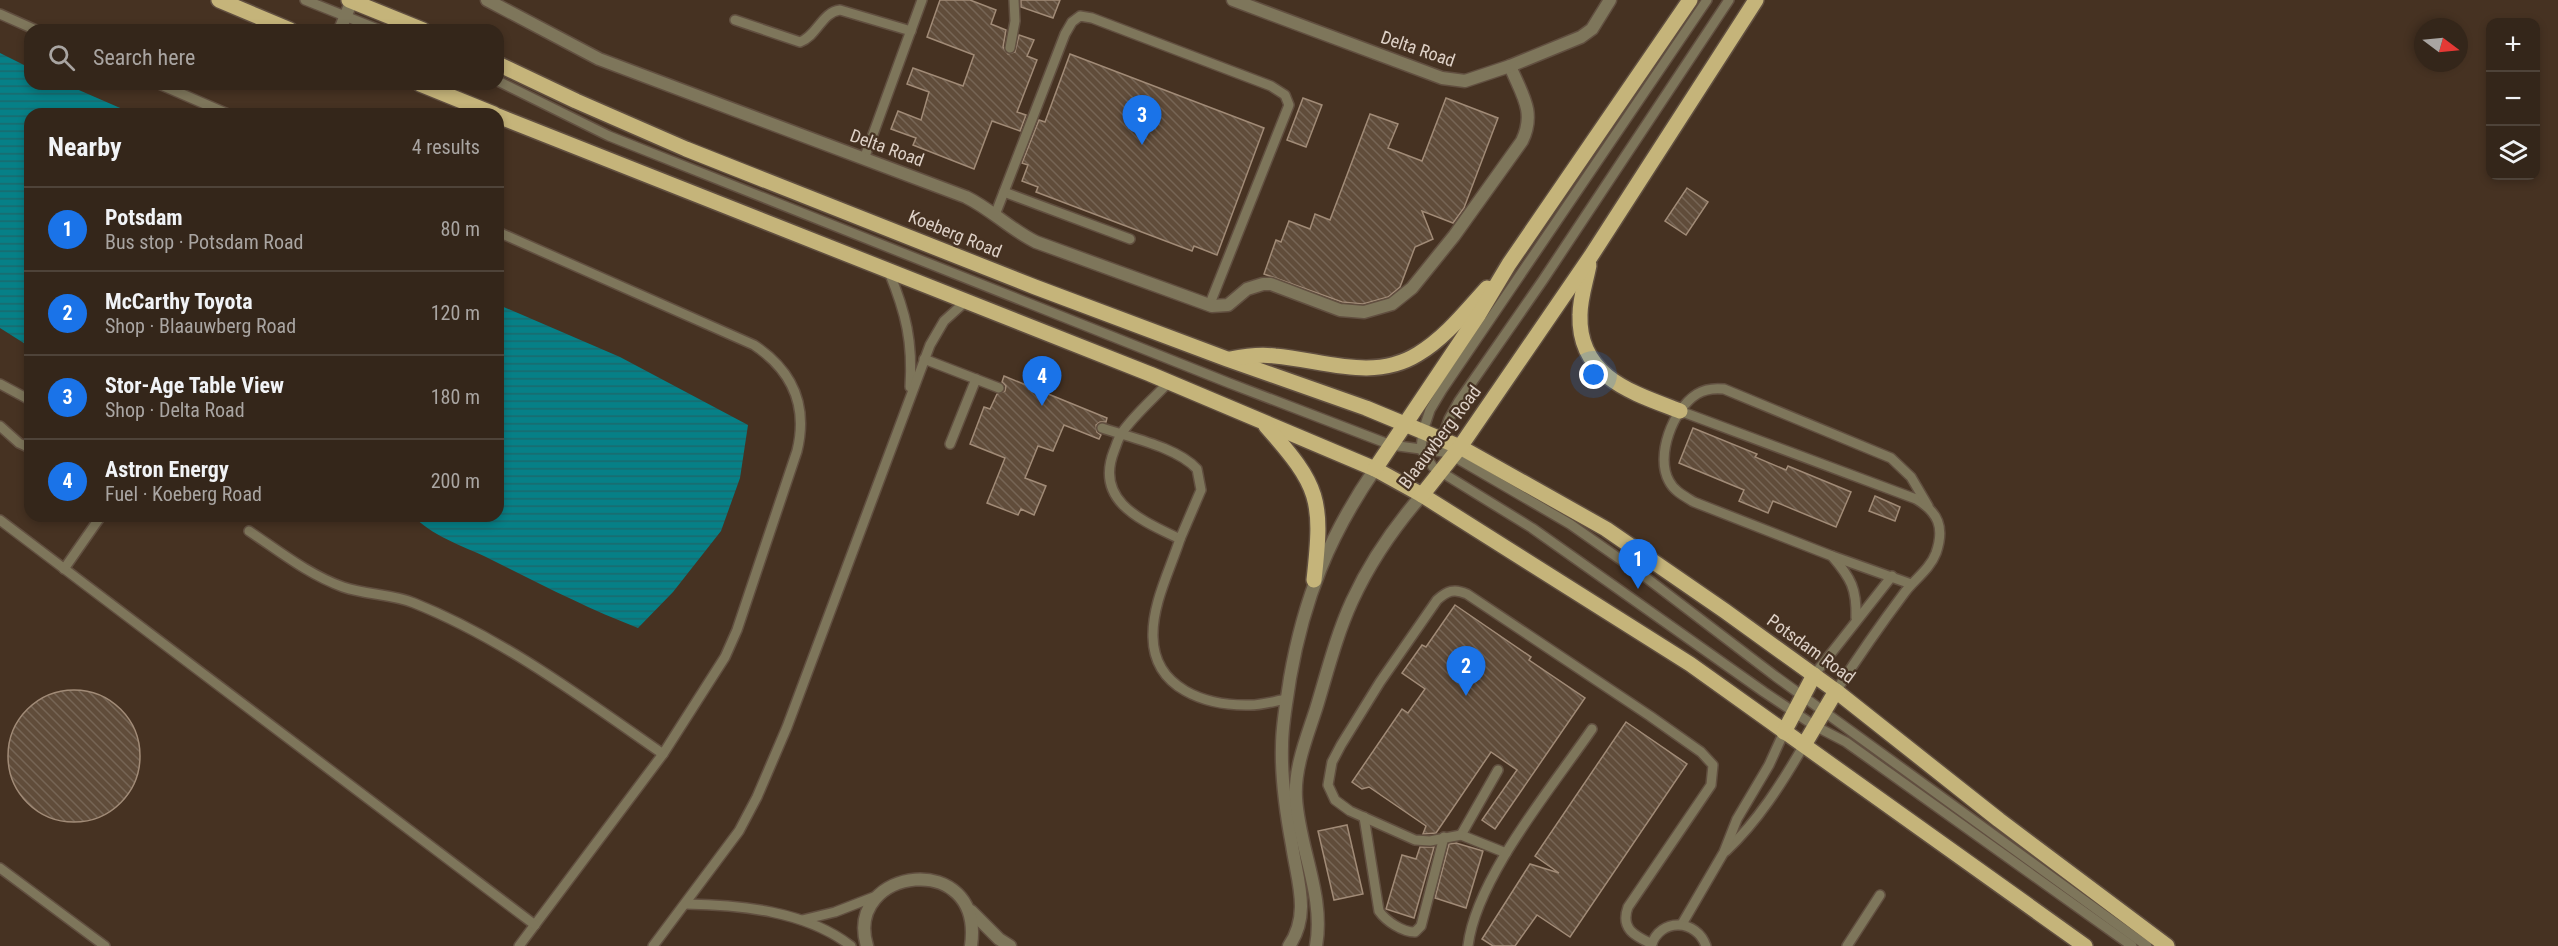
<!DOCTYPE html>
<meta charset="utf-8">
<style>
body{margin:0;font-family:"Roboto Condensed",sans-serif;background:#3c2e23;color:#f1f3f6}
.controls{position:absolute;right:18px;top:18px;display:grid;overflow:hidden;border-radius:12px;box-shadow:0 3px 9px #0003}
.controls button{width:54px;height:54px;display:grid;place-items:center;padding:0;border:0;border-bottom:2px solid #4e4339;background:#34261a;color:#f1f3f6;font:30px sans-serif}
.compass{position:absolute;left:2414px;top:18px;width:54px;height:54px;border-radius:50%;background:#34261a;box-shadow:0 3px 9px #0003;rotate:106deg}
.you{position:absolute;left:1594px;top:375px;width:21px;height:21px;margin:-15px;border:4px solid #fff;border-radius:50%;background:#1a73e8;box-shadow:0 0 0 9px #1a73e833}
.badge{display:grid;place-items:center;width:39px;height:39px;border-radius:50%;background:#1a73e8;color:#fff;font-size:20px;font-weight:700}
.pin{position:absolute;translate:-50% -50px;filter:drop-shadow(0 2px 3px #0008)}
.pin::after{content:'';position:absolute;top:32px;width:21px;height:18px;background:inherit;clip-path:polygon(0 0,100% 0,50% 100%)}
.list{margin:0;padding:0;list-style:none}
h2{display:flex;justify-content:space-between;align-items:center;height:78px;margin:0;padding:0 24px;font-size:26px}
h2 small{font-size:20px;font-weight:400;color:#a9a5a2}
.list li{display:grid;grid-template-columns:39px 1fr auto;gap:18px;align-items:center;box-sizing:border-box;height:84px;padding:0 24px;border-top:2px solid #4e4339}
.list b{display:block;font-size:22px;white-space:nowrap}
.list p{margin:0;font-size:20px;white-space:nowrap;color:#a9a5a2}
.list em{font-size:20px;font-style:normal;color:#a9a5a2}
.icon{flex:none;width:33px;height:33px;fill:none;stroke:currentColor;stroke-width:2;stroke-linecap:round;stroke-linejoin:round}
.map{position:relative;flex:none;width:2558px;height:946px;overflow:hidden}
.search{position:absolute;background:#34261a;box-shadow:0 3px 9px #0003;left:24px;top:24px;width:480px;height:66px;display:flex;align-items:center;gap:15px;box-sizing:border-box;padding:0 21px;border-radius:18px;color:#a9a5a2;font-size:22px}
.panel{position:absolute;background:#34261a;box-shadow:0 3px 9px #0003;left:24px;top:108px;width:480px;height:414px;border-radius:18px}
.map>svg:first-child{display:block}
.water{fill:url(#water-rules)}
.building{fill:url(#building-back-hatch);stroke:#a18b77;stroke-width:1.5}
.lines{fill:none;stroke-linecap:round;stroke-linejoin:round}
.lane-casing{stroke:#614f40;stroke-width:12}
.street-casing{stroke:#614f40;stroke-width:15}
.primary-casing{stroke:#614f40;stroke-width:18}
.lane{stroke:#7e765b;stroke-width:9}
.street{stroke:#7e765b;stroke-width:12}
.primary{stroke:#c5b47a;stroke-width:15}
.labels{text-anchor:middle;stroke-width:4.5;stroke-linejoin:round;paint-order:stroke}
.street-label{font-size:18px;fill:#ded1c7;stroke:#463222}
</style>
<div class="map">
<svg width="2558" height="946" viewBox="0 0 2558 946">
<defs>
<pattern id="water-rules" width="6" height="5" patternUnits="userSpaceOnUse" patternTransform="scale(1.5)"><rect width="6" height="5" fill="#068087"/><path d="M0 2.5h6" fill="none" stroke="#1b696d"/></pattern>
<pattern id="building-back-hatch" width="6" height="6" patternUnits="userSpaceOnUse" patternTransform="scale(1.5)"><rect width="6" height="6" fill="#604c3a"/><path d="M-1 5l2 2M0 0l6 6M5-1l2 2" fill="none" stroke="#766555"/></pattern>
</defs>
<rect width="100%" height="100%" fill="#463222"/>
<g class="water">
<polygon points="0,53 30,68 30,84 65,84 134,114 30,114 30,347 0,328"/>
<path d="M499 305 620 357 748 425 740 478 721 531 673 592 638 628C586 608 536 582 486 557 465 547 428 534 414 516H498Z"/>
</g>
<g class="building">
<polygon points="940,0 970,0 996,10 991,24 1006,30 1003,47 1008,54 1015,52 1019,35 1034,40 1027,56 1037,60 1017,112 1026,115 1020,131 992,121 974,169 913,145 916,138 891,129 898,111 921,120 929,92 907,84 913,68 963,86 974,55 927,37"/>
<polygon points="1021,0 1060,0 1053,18 1021,7"/>
<polygon points="1070,54 1264,128 1217,255 1194,246 1192,251 1036,192 1038,187 1022,181 1028,165 1022,163 1039,120 1045,122"/>
<polygon points="1303,98 1322,105 1306,147 1287,140"/>
<polygon points="1446,98 1498,118 1464,208 1453,223 1422,211 1433,239 1415,247 1400,287 1388,297 1363,304 1342,302 1264,274 1276,240 1281,242 1289,221 1310,229 1315,214 1330,220 1370,114 1398,124 1388,148 1422,161"/>
<polygon points="1687,188 1708,202 1686,235 1665,221"/>
<polygon points="1004,376 1107,418 1106,422 1100,422 1096,425 1097,432 1101,435 1099,439 1064,425 1053,451 1038,446 1025,478 1046,486 1034,515 1021,509 1018,515 987,503 1005,458 970,444 984,407 990,409 997,394 1005,391 1006,386 1002,382"/>
<polygon points="1693,428 1757,454 1755,457 1786,470 1788,466 1851,492 1836,527 1773,501 1768,513 1739,501 1744,490 1679,463"/>
<polygon points="1875,496 1900,507 1895,521 1869,511"/>
<polygon points="1455,605 1531,657 1529,660 1585,698 1495,829 1482,820 1517,770 1491,752 1436,833 1423,834 1426,826 1369,787 1362,789 1352,782 1402,709 1408,713 1425,689 1402,673 1422,645 1426,647"/>
<circle cx="74" cy="756" r="66"/>
<polygon points="1626,722 1687,764 1570,937 1537,915 1515,946 1493,946 1482,939 1530,864 1559,873 1535,856"/>
<polygon points="1347,825 1363,894 1334,900 1318,831"/>
<polygon points="1456,843 1483,851 1466,908 1435,898 1449,844"/>
<polygon points="1420,847 1434,847 1414,918 1386,909 1402,855 1416,859"/>
</g>
<g class="lines">
<defs>
<g id="lane">
<polyline points="305,0 380,30"/>
<polyline points="1707,0 1442,390 1430,410 1423,431 1421,449 1433,467 1532,528 1764,692 1815,726 1846,742 2132,946"/>
<polyline points="0,14 36,30"/>
<path d="M735 20 800 42C817 36 822 12 840 10L911 31"/>
<polyline points="1010,48 1015,21 1014,0"/>
<polyline points="498,81 609,136 1229,383 1391,445 1443,452 1453,456 1570,524 1644,576 1775,676 2147,946"/>
<polyline points="159,84 228,114"/>
<polyline points="864,159 922,0"/>
<polyline points="1004,192 1130,239"/>
<polyline points="995,215 1065,34 1072,22 1080,16 1092,18 1271,86 1285,95 1289,105 1209,306"/>
<path d="M498 232 754 345C793 371 808 406 797 451L737 630 725 657 663 754 519 946"/>
<path d="M889 272C906 313 913 342 910 387"/>
<polyline points="924,359 999,388"/>
<polyline points="0,384 30,400"/>
<path d="M1680 411 1916 499C1938 512 1945 527 1936 553 1930 569 1915 579 1905 592 1881 624 1858 657 1836 691"/>
<polyline points="0,426 19,443 30,448"/>
<path d="M1102 428C1131 438 1177 447 1197 469L1201 490 1180 539C1143 521 1094 502 1114 451 1116 446 1118 439 1121 434 1133 416 1153 399 1168 383"/>
<polyline points="950,444 976,379"/>
<polyline points="1440,444 1449,419 1459,401 1543,280 1729,0"/>
<polyline points="0,520 535,925"/>
<path d="M249 531C279 551 309 575 343 587 366 595 392 594 414 603 504 639 584 699 663 754"/>
<path d="M1180 539C1170 570 1152 604 1153 637 1154 689 1206 706 1250 705 1262 705 1275 701 1287 699"/>
<path d="M1832 556C1851 578 1857 589 1856 618"/>
<polyline points="64,569 101,516"/>
<path d="M1911 584 1832 556 1694 502C1684 496 1674 491 1669 481 1655 456 1673 409 1697 394 1705 389 1714 388 1724 389L1891 458 1911 477 1928 506"/>
<polyline points="1814,675 1892,576"/>
<path d="M1364 817 1379 911C1386 921 1402 932 1415 932L1421 926 1444 837"/>
<polyline points="1461,835 1498,770"/>
<path d="M1726 851C1758 821 1782 783 1804 745"/>
<path d="M1506 853 1461 835 1430 841 1415 840 1350 811 1335 800 1328 785 1332 762 1341 745 1380 682 1437 600C1447 591 1454 588 1467 594L1650 716 1701 752 1713 765 1711 785 1628 907C1620 929 1635 936 1652 944"/>
<polyline points="0,868 105,946"/>
<path d="M686 904C741 905 806 911 851 946"/>
<polyline points="802,920 835,912 879,895"/>
<polyline points="1682,924 1724,852 1737,819 1769,765 1784,732"/>
<polyline points="653,946 739,831 757,797 787,727 930,345 944,321 965,302"/>
<path d="M1468 946C1476 878 1553 786 1592 729"/>
<path d="M1651 946C1660 917 1697 919 1706 946"/>
<polyline points="1847,946 1880,895"/>
</g>
<g id="street">
<path d="M487 0 599 59 966 197C991 209 1011 230 1036 242L1212 306 1228 305 1247 289 1263 284H1271L1340 310 1364 312 1392 304 1412 288 1454 236 1522 141C1536 112 1522 95 1510 66"/>
<polyline points="1233,0 1442,78 1465,81 1510,66 1581,37 1592,29 1610,0"/>
<polyline points="340,30 352,0"/>
<polyline points="971,911 999,939 1010,946"/>
<path d="M867 946C843 867 985 848 971 946"/>
<path d="M1289 946C1311 914 1297 880 1292 845 1286 813 1281 778 1282 746 1282 723 1287 700 1290 678 1304 598 1329 536 1375 469"/>
<path d="M1316 946C1325 896 1299 848 1296 798 1294 768 1307 737 1316 709 1327 673 1336 636 1352 601 1370 562 1394 527 1422 495"/>
</g>
<g id="primary">
<polyline points="219,0 290,30"/>
<polyline points="349,0 423,30"/>
<polyline points="498,64 576,101 686,149 1035,287 1227,359 1366,408 1460,447 1606,529 1725,611 1836,691 1999,820 2167,946"/>
<polyline points="420,84 494,114"/>
<polyline points="498,116 1150,374 1375,469 1422,495 1690,664 2085,946"/>
<path d="M1589 265C1586 281 1580 298 1580 315 1578 377 1633 393 1680 411"/>
<path d="M1230 359C1245 356 1260 354 1275 356 1323 360 1373 382 1418 354 1445 338 1466 311 1487 288"/>
<path d="M1266 426C1320 487 1323 499 1314 580"/>
<polyline points="1375,469 1479,314 1509,264 1690,0"/>
<polyline points="1422,495 1460,447 1591,256 1756,0"/>
<polyline points="1784,732 1814,675"/>
<polyline points="1804,745 1836,691"/>
</g>
</defs>
<use href="#lane" class="lane-casing"/>
<use href="#street" class="street-casing"/>
<use href="#primary" class="primary-casing"/>
<use href="#lane" class="lane"/>
<use href="#street" class="street"/>
<use href="#primary" class="primary"/>
</g>
<g class="labels">
<g class="street-label">
<text transform="translate(1418 49) rotate(19)" y="6">Delta Road</text>
<text transform="translate(887 148) rotate(20)" y="6">Delta Road</text>
<text transform="translate(955 234) rotate(22)" y="6">Koeberg Road</text>
<text transform="translate(1440 437) rotate(-53)" y="6">Blaauwberg Road</text>
<text transform="translate(1811 649) rotate(36)" y="6">Potsdam Road</text>
</g>
</g>
</svg>
<div class="controls">
<button>+</button>
<button>−</button>
<button><svg class="icon" aria-label="layers" viewBox="0 0 24 24"><path d="M12 4l9 5-9 5-9-5zM3 14l9 5 9-5"/></svg></button>
</div>
<svg class="compass" viewBox="-18 -18 36 36"><path d="M0-13l5 13h-10z" fill="#e53935"/><path d="M0 13l5-13h-10z" fill="#a9a5a2"/></svg>
<div class="you"></div>
<div class="pin badge" style="left:1638px;top:589px">1</div>
<div class="pin badge" style="left:1466px;top:696px">2</div>
<div class="pin badge" style="left:1142px;top:145px">3</div>
<div class="pin badge" style="left:1042px;top:406px">4</div>
<div class="search"><svg class="icon" aria-label="search" viewBox="0 0 24 24"><circle cx="10" cy="10" r="6"/><path d="M15 15l6 6"/></svg>Search here</div>
<section class="panel">
<h2>Nearby<small>4 results</small></h2>
<ul class="list">
<li><span class="badge">1</span><div><b>Potsdam</b><p>Bus stop · Potsdam Road</p></div><em>80 m</em></li>
<li><span class="badge">2</span><div><b>McCarthy Toyota</b><p>Shop · Blaauwberg Road</p></div><em>120 m</em></li>
<li><span class="badge">3</span><div><b>Stor-Age Table View</b><p>Shop · Delta Road</p></div><em>180 m</em></li>
<li><span class="badge">4</span><div><b>Astron Energy</b><p>Fuel · Koeberg Road</p></div><em>200 m</em></li>
</ul>
</section>
</div>
